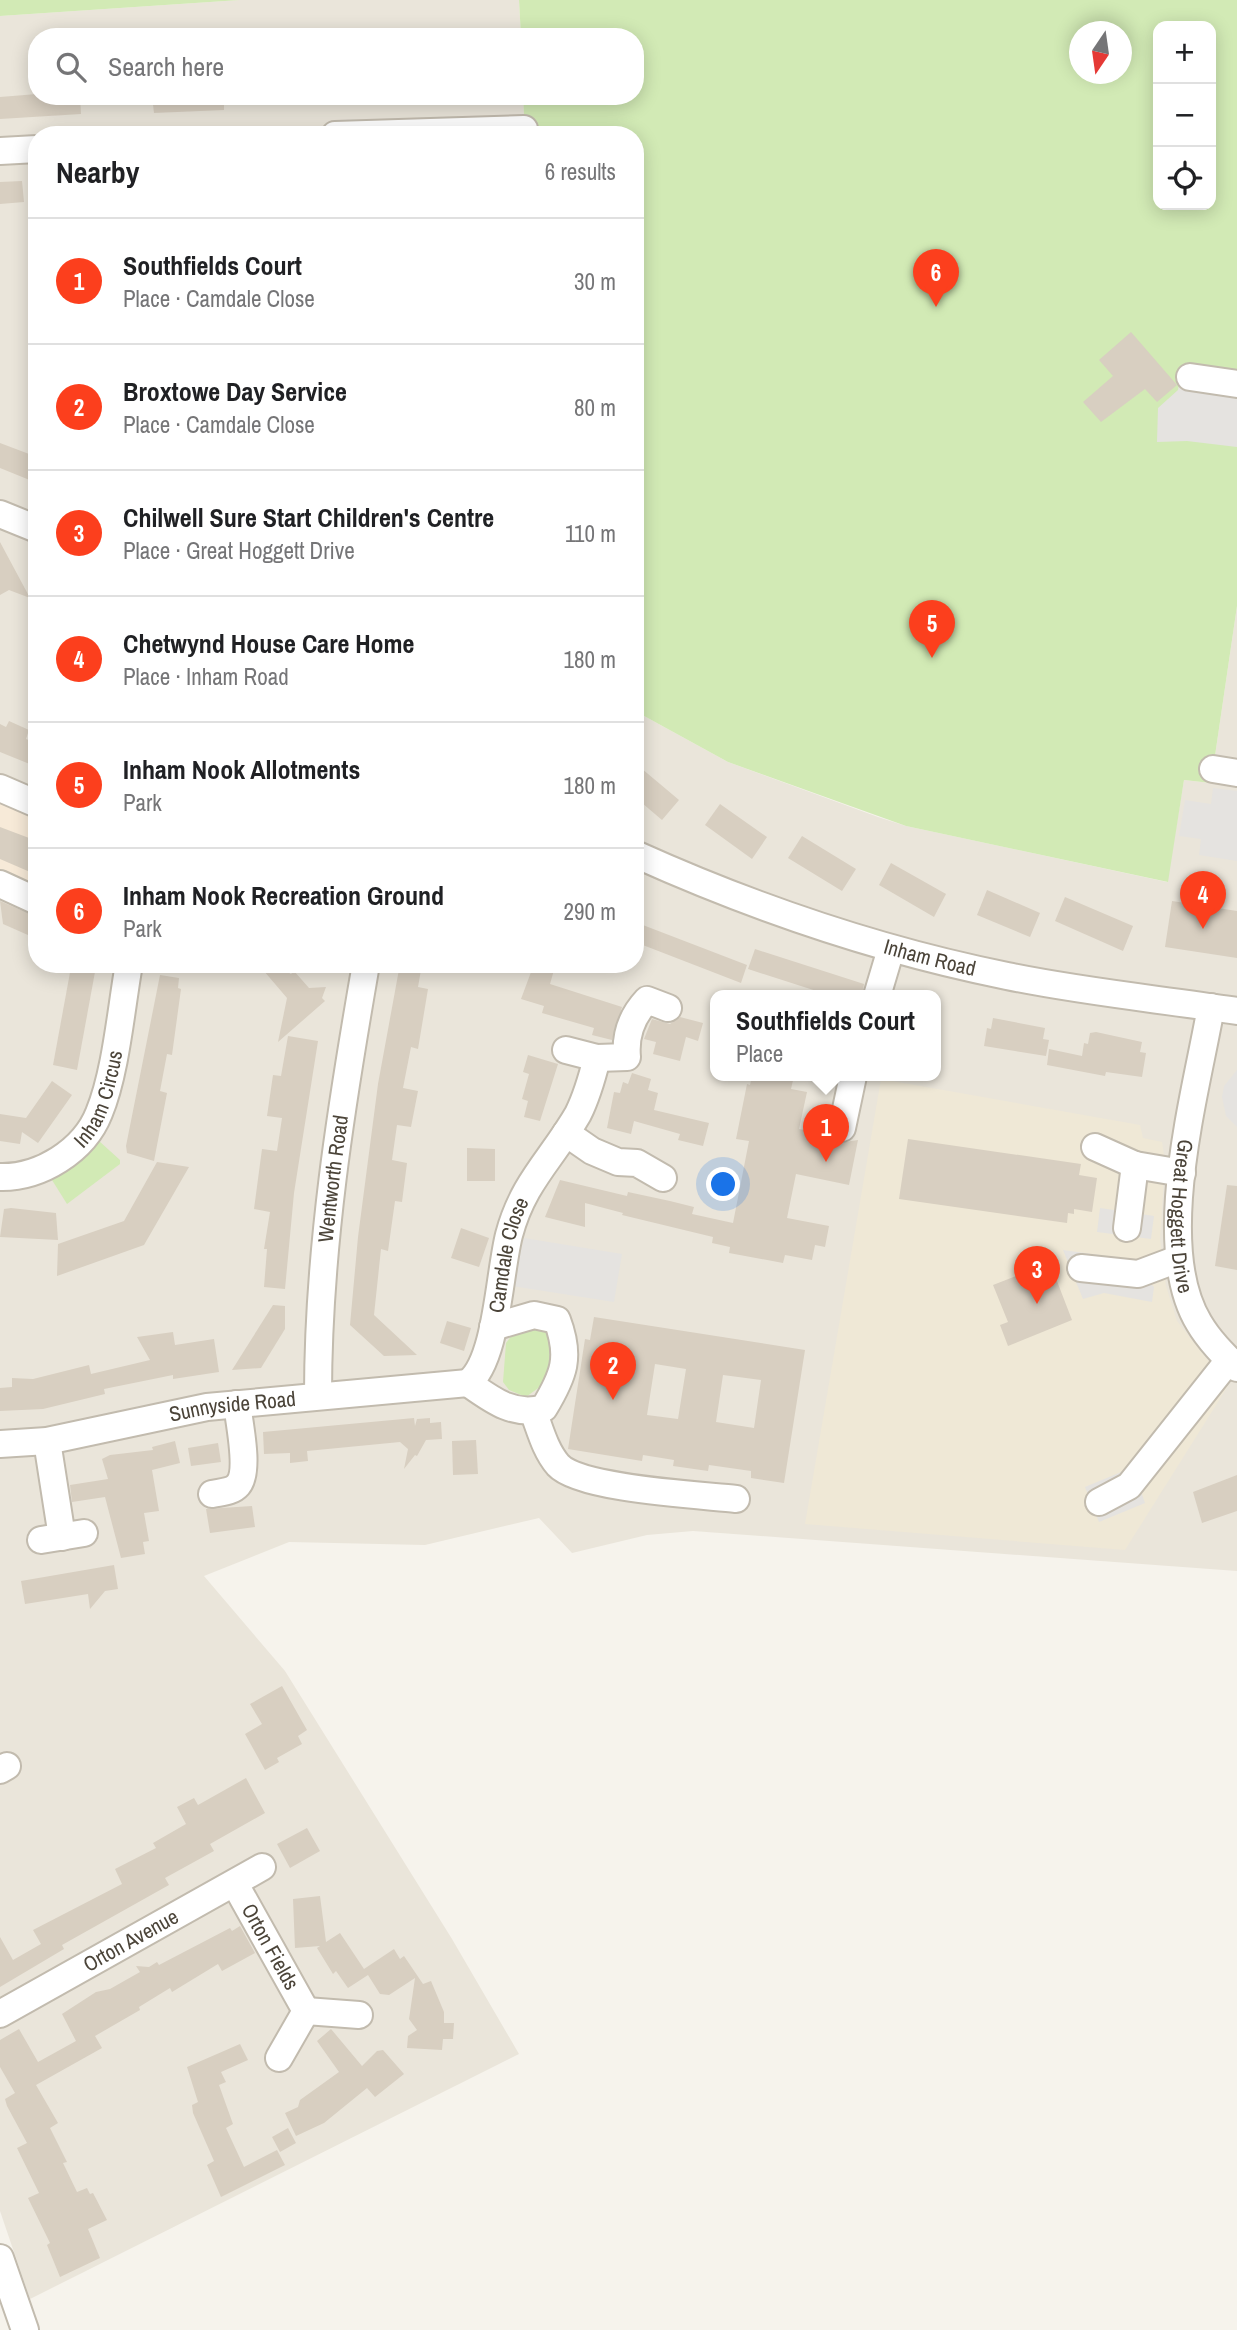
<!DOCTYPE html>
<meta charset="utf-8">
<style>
body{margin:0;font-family:"Archivo Narrow",sans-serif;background:#f2f2f2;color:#202124}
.controls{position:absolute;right:21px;top:21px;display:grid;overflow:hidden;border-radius:14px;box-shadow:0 4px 18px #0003}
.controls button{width:63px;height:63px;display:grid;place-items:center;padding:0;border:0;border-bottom:2px solid #e0e0e0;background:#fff;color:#202124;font:35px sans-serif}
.compass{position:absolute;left:1069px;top:21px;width:63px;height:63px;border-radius:50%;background:#fff;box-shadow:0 4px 18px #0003;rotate:193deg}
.you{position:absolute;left:724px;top:1185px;width:24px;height:24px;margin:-18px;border:5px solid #fff;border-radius:50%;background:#1a73e8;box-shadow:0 0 0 10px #1a73e833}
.badge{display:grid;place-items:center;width:46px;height:46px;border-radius:50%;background:#fc3f1d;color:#fff;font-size:23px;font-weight:700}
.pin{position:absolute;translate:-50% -58px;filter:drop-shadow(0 2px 4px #0008)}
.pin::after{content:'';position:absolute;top:37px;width:24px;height:21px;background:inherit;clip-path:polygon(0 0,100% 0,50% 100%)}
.popup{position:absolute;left:710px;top:990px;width:231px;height:91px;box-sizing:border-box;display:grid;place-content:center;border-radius:14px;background:#fff;filter:drop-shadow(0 2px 5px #0005);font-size:23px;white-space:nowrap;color:#757577}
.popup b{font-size:26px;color:#202124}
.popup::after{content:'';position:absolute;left:50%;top:100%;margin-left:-14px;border:14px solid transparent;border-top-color:#fff}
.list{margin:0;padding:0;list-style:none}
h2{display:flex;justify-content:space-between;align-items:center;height:91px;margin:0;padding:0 28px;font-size:30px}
h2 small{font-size:23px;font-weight:400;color:#757577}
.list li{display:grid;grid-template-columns:46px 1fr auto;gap:21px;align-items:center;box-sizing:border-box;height:126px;padding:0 28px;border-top:2px solid #e0e0e0}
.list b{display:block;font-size:26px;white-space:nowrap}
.list p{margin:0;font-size:23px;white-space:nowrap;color:#757577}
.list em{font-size:23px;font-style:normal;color:#757577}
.icon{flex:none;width:38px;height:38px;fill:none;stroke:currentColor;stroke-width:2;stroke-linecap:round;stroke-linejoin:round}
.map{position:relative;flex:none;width:1237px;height:2330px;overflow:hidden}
.search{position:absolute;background:#fff;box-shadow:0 4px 18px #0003;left:28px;top:28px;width:616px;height:77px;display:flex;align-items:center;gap:18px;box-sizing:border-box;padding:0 24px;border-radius:28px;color:#757577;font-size:26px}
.panel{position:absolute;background:#fff;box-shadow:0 4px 18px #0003;left:28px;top:126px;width:616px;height:847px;border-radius:28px}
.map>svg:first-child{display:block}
.residential{fill:#eae5da;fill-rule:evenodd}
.commercial{fill:#f7ead8}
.education{fill:#efe8d6}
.green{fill:#d2eab5;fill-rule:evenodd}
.parking{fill:#e5e3e0}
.building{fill:#d8cfc1;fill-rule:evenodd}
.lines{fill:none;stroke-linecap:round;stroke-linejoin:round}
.minor-casing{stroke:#c2bbae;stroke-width:30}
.minor{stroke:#fff;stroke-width:26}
.labels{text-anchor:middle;stroke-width:7;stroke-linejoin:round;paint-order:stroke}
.street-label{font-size:21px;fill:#4b4439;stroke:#fff}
</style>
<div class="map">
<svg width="1237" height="2330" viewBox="0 0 1237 2330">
<rect width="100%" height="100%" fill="#f6f3ec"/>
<g class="residential">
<polygon points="240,0 519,0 521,37 37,37 37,96 523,96 525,135 37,135 37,813 0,797 0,16"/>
<path d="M1237 606V1571L693 1531 647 1535 572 1553 539 1518 425 1545 289 1542 204 1576 285 1671 452 1939 519 2054 30 2299 0 2211V894L37 911V964H635V711L728 762 878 817 906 826 1167 882 1184 780 1211 783ZM716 996H936V1076H716Z"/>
</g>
<polygon class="commercial" points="0,797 37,813 37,911 0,894"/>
<polygon class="education" points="881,1079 1140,1125 1143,1138 1162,1142 1165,1162 1160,1239 1166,1286 1177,1321 1228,1386 1125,1550 805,1524"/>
<g class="green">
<polygon points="0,0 240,0 0,16"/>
<path d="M519 0H1237V606L1211 783 1184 780 1168 882 906 826 728 762 635 711V135H525L523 96H635V37H521ZM1158 26H1211V205H1158ZM1080 32H1122V74H1080Z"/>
<polygon points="99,1141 120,1160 120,1164 67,1204 52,1180 77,1164"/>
<polygon points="544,1326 557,1346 541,1386 526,1397 509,1390 503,1382 506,1343 515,1331"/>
</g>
<g class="parking">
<polygon points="1182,365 1237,373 1237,447 1187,441 1157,442 1158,408 1178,390"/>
<polygon points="1213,788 1237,791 1237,861 1199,855 1201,839 1179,836 1185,800 1211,804"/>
<polygon points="1237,1070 1237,1127 1226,1116 1222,1097 1224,1086"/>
<polygon points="1100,1208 1154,1216 1151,1239 1097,1232"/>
<polygon points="524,1238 622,1254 614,1302 512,1286"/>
<polygon points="1063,1250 1135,1260 1133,1267 1154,1287 1152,1302 1104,1293 1083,1299"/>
<polygon points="1126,1470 1140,1489 1145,1503 1099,1522 1085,1487"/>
</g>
<g class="building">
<polygon points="37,94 80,96 81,114 0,119 0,97"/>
<polygon points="152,96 224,96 224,110 154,113"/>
<polygon points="22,181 24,202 0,204 0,182"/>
<polygon points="1131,332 1177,385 1157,402 1145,389 1101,422 1083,402 1113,376 1099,360"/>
<polygon points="0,443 37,457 37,483 0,468"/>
<polygon points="0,542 30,598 9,590 0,595"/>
<polygon points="9,721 29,730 26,739 37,743 37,767 0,752 0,724 6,727"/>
<polygon points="635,763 679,800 662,820 635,797"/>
<polygon points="720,804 767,837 752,859 705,825"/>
<polygon points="0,827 37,841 37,875 0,859"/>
<polygon points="802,836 856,869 842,891 788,858"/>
<polygon points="891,863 946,894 934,917 879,885"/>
<polygon points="987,890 1040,913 1030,937 977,915"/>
<polygon points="1065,897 1133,926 1123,951 1055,921"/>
<polygon points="0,901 37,917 37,939 3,924"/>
<polygon points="1172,901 1237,911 1237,958 1165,947"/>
<polygon points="635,922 747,965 741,983 635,942"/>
<polygon points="755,949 864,984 862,996 832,996 748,969"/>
<polygon points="258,964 273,964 291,974 294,971 309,988 326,987 322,998 325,1001 278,1042 287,998"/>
<polygon points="400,964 422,964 418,987 428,989 418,1049 411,1047 403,1088 418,1091 411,1127 397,1125 392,1160 407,1163 402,1202 395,1201 388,1251 381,1249 374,1315 417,1355 384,1356 350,1325 358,1237 378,1084"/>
<polygon points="534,964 554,970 550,984 622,1007 612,1040 592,1035 594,1028 542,1013 544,1006 521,999"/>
<polygon points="71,967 95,972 77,1070 53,1065"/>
<polygon points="160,975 179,978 178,988 181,989 172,1055 167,1054 160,1091 167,1093 154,1161 127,1153 126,1146"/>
<polygon points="680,1017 703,1023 698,1041 686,1037 680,1061 653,1054 656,1042 644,1039 652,1019 670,1024"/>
<polygon points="993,1018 1045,1028 1043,1039 1049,1040 1046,1056 984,1046 987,1028 991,1029"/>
<polygon points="1096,1032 1142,1042 1140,1052 1146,1053 1142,1077 1106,1072 1105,1076 1047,1065 1049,1049 1082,1056 1084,1043 1088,1044 1090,1033"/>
<polygon points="288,1036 318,1041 294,1193 285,1289 264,1287 267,1249 264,1249 270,1212 254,1209 262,1149 277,1151 282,1118 267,1116 273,1075 281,1076"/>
<polygon points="528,1055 558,1064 540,1121 524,1117 528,1101 522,1099 529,1074 523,1072"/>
<polygon points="632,1073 651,1079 648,1090 658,1093 654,1110 709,1123 703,1146 678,1140 680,1134 634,1121 631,1134 607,1128 614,1092 620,1093 623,1082 628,1084"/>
<polygon points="752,1076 794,1076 791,1089 807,1092 799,1129 828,1134 839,1143 858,1140 849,1185 796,1174 787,1218 829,1226 825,1247 815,1245 812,1260 785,1255 783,1263 729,1253 730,1247 712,1243 713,1237 622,1215 623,1213 585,1203 585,1227 545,1217 560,1180 627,1196 628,1192 670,1201 694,1207 692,1214 733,1223 749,1141 736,1139 747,1084 750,1085"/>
<polygon points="52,1081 72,1095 38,1143 22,1132 20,1144 0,1141 0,1114 26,1118"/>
<polygon points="908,1139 1081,1164 1079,1175 1097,1178 1092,1212 1074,1209 1074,1214 1068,1213 1067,1223 899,1199"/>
<polygon points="467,1148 495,1149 495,1181 467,1181"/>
<polygon points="157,1162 189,1167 144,1245 57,1276 58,1244 124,1221"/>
<polygon points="1227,1185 1237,1186 1237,1270 1215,1266"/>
<polygon points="11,1208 56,1213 58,1240 0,1237 4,1209"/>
<polygon points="461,1228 489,1238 479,1267 451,1258"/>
<polygon points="1050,1263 1072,1320 1008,1346 1000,1325 1008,1322 993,1285"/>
<polygon points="273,1305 285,1306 285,1329 261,1368 232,1370"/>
<path d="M594 1317 805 1350 784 1483 751 1478V1471L709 1465 708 1471 673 1466 674 1460 643 1455 642 1461 568 1449 585 1339 590 1340ZM655 1364 686 1369 678 1419 647 1415ZM723 1375 761 1380 754 1428 716 1422Z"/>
<polygon points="447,1321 471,1328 464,1351 440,1343"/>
<polygon points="173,1332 175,1345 214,1339 219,1372 173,1379 173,1375 104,1389 105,1394 43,1409 0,1411 0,1388 12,1387 12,1378 33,1379 89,1365 91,1374 150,1360 137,1337"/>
<polygon points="414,1418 415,1426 417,1419 430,1418 430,1423 441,1422 442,1439 426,1440 417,1456 415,1455 404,1469 408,1449 400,1442 307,1451 308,1461 290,1463 290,1453 264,1454 263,1432"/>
<polygon points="476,1440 478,1474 453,1475 452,1441"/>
<polygon points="175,1441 180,1463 152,1470 159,1511 144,1513 149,1541 143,1542 145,1554 121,1558 105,1497 72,1502 70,1485 108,1479 102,1459 110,1455 153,1450 152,1447"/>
<polygon points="218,1443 221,1462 191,1466 188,1448"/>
<polygon points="1237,1475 1237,1511 1202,1523 1193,1492"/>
<polygon points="252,1506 255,1527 210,1533 206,1509"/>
<polygon points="114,1565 118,1589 105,1591 90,1609 88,1594 25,1604 21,1581"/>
<polygon points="282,1686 307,1730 298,1736 302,1744 277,1758 279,1762 265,1770 245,1734 262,1724 250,1704"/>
<polygon points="246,1778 265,1813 210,1844 214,1851 165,1878 169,1885 62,1945 64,1949 0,1987 0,1937 13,1960 41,1944 33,1930 122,1884 115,1869 156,1848 153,1843 186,1824 177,1807 194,1798 198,1805"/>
<polygon points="307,1828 320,1851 290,1868 277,1844"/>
<polygon points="320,1896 326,1942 340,1933 364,1969 394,1949 400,1959 404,1956 423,1984 431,1981 444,2012 444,2023 454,2023 453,2039 443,2039 442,2050 407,2048 408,2036 417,2030 409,2019 415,1978 389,1995 380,1994 368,1975 348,1988 336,1971 333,1974 317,1948 320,1946 295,1948 293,1899"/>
<polygon points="240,1926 255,1953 222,1971 218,1964 172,1992 170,1988 152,1999 139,2007 140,2010 95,2036 102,2048 36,2085 58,2123 50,2128 67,2162 63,2163 77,2192 87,2188 90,2194 93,2193 107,2220 88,2229 100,2258 60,2277 47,2245 50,2243 28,2198 39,2193 17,2148 27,2143 7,2106 5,2099 15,2093 0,2067 0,2040 19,2029 38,2062 76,2041 62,2014 96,1992 110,1989 140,1972 136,1966 149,1967 157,1962 159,1965 230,1928 232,1931"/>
<polygon points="331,2029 362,2066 377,2051 383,2050 404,2074 375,2097 367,2088 324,2123 296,2136 285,2113 298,2107 300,2100 339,2072 317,2041"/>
<polygon points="240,2044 248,2060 221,2072 226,2082 219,2085 233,2124 226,2128 244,2167 277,2150 285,2165 221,2197 207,2165 214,2161 193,2113 192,2105 198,2102 187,2067"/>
<polygon points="288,2128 296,2143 280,2152 272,2137"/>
</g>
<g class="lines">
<defs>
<g id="minor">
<polyline points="335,135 524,129"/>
<polyline points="0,151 37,149"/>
<polyline points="1190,377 1237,384"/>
<polyline points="0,514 37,529"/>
<polyline points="1213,769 1237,773"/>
<polyline points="0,788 37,804"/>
<path id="s1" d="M635 854C755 908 878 950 1007 976 1083 992 1160 999 1237 1011"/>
<polyline points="0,884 37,901"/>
<polyline points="877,996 891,949"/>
<path id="s2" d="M1211 1007C1196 1093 1152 1246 1199 1323 1209 1340 1223 1354 1237 1368"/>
<path d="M566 1050 597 1058 627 1057C625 1036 632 1016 647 1000L668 1008"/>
<polyline points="842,1128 853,1076"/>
<polyline points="566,1133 592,1151 618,1162 637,1163 663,1178"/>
<polyline points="1095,1147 1135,1165 1182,1173"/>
<path id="s3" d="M0 1177C40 1178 84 1151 99 1113 116 1072 121 1009 129 964"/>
<polyline points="1127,1228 1135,1165"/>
<polyline points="1081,1268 1138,1274 1178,1259"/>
<path id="s4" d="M468 1383C497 1361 499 1274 509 1235 523 1182 552 1159 578 1114 587 1096 592 1078 597 1058"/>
<path d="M468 1383C492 1400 514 1417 544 1408 564 1375 571 1357 557 1320L534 1315 493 1327"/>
<path id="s5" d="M318 1395C318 1250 341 1107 366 964"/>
<path d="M533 1411C540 1429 545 1450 558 1465 580 1489 700 1495 736 1499"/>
<polyline points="47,1441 62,1537"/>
<path id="s6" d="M0 1444 47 1441 207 1407 468 1383"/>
<path d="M212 1494C221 1492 232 1492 238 1485 250 1471 239 1422 237 1404"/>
<polyline points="1099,1502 1129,1486 1229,1360"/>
<polyline points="41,1540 84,1533"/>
<polyline points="0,1770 7,1766"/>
<path id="s7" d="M235 1884 306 2011"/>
<polyline points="306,2011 359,2015"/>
<path id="s8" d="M0 2014 262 1867"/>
<polyline points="279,2058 306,2011"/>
<polyline points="0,2258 25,2330"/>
</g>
</defs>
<use href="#minor" class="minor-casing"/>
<use href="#minor" class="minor"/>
</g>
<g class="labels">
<g class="street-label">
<text dy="7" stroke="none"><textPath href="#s1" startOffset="313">Inham Road</textPath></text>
<text dy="7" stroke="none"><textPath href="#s3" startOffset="138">Inham Circus</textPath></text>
<text dy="7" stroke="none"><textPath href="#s5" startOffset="217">Wentworth Road</textPath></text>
<text dy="7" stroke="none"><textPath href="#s2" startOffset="212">Great Hoggett Drive</textPath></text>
<text dy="7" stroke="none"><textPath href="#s4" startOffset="136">Camdale Close</textPath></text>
<text dy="7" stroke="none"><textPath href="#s6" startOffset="236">Sunnyside Road</textPath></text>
<text dy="7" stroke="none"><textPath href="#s8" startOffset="150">Orton Avenue</textPath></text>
<text dy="7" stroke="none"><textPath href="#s7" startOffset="72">Orton Fields</textPath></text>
</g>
</g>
</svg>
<div class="controls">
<button>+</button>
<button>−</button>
<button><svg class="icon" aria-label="locate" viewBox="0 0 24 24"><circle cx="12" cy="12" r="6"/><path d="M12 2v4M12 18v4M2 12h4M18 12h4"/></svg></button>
</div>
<svg class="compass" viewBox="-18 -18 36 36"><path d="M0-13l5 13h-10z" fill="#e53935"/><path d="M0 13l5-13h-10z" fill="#757577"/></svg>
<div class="you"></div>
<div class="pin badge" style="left:826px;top:1162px">1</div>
<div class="popup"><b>Southfields Court</b>Place</div>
<div class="pin badge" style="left:613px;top:1400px">2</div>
<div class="pin badge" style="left:1037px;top:1304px">3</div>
<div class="pin badge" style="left:1203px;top:929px">4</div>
<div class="pin badge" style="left:932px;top:658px">5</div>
<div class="pin badge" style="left:936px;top:307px">6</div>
<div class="search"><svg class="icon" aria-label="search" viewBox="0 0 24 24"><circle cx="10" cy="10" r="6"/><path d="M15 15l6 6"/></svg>Search here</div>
<section class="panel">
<h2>Nearby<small>6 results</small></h2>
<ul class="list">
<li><span class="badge">1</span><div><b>Southfields Court</b><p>Place · Camdale Close</p></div><em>30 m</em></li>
<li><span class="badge">2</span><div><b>Broxtowe Day Service</b><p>Place · Camdale Close</p></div><em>80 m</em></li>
<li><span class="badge">3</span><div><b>Chilwell Sure Start Children's Centre</b><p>Place · Great Hoggett Drive</p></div><em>110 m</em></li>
<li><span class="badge">4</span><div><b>Chetwynd House Care Home</b><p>Place · Inham Road</p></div><em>180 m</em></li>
<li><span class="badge">5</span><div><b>Inham Nook Allotments</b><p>Park</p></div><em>180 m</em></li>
<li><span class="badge">6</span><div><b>Inham Nook Recreation Ground</b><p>Park</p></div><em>290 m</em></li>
</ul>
</section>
</div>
